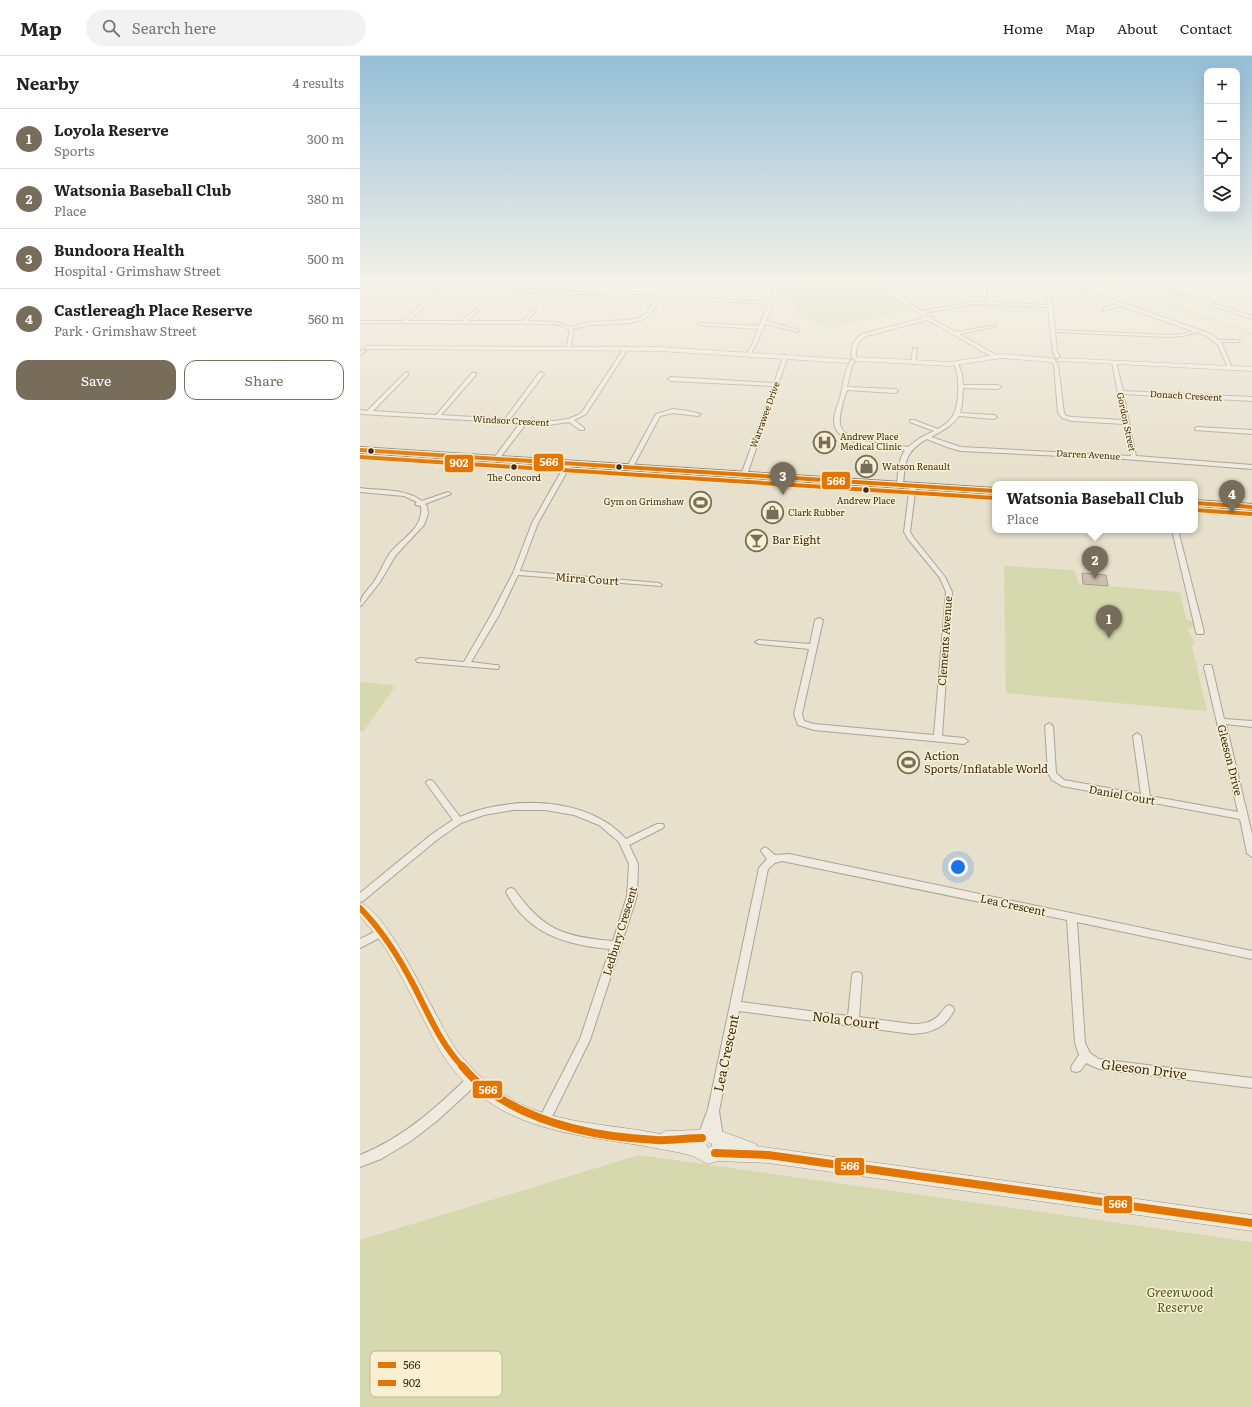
<!DOCTYPE html>
<meta charset="utf-8">
<style>
body{margin:0;font-family:Literata,serif;background:#f2f2f2;color:#222}
.controls{position:absolute;right:12px;top:12px;display:grid;overflow:hidden;border-radius:8px;box-shadow:0 4px 16px #0002}
.controls button{width:36px;height:36px;display:grid;place-items:center;padding:0;border:0;border-bottom:1px solid #e0e0e0;background:#fff;color:#222;font:20px sans-serif}
.you{position:absolute;left:598px;top:811px;width:14px;height:14px;margin:-10px;border:3px solid #fff;border-radius:50%;background:#1a73e8;box-shadow:0 0 0 6px #1a73e833}
.badge{display:grid;place-items:center;width:26px;height:26px;border-radius:50%;background:#786c5a;color:#fff;font-size:13px;font-weight:700}
.pin{position:absolute;translate:-50% -33px;filter:drop-shadow(0 1px 2px #0008)}
.pin::after{content:'';position:absolute;top:21px;width:14px;height:12px;background:inherit;clip-path:polygon(0 0,100% 0,50% 100%)}
.popup{position:absolute;left:632px;top:425px;width:206px;height:52px;box-sizing:border-box;display:grid;place-content:center;border-radius:8px;background:#fff;filter:drop-shadow(0 1px 3px #0005);font-size:13px;white-space:nowrap;color:#767676}
.popup b{font-size:15px;color:#222}
.popup::after{content:'';position:absolute;left:50%;top:100%;margin-left:-8px;border:8px solid transparent;border-top-color:#fff}
.list{margin:0;padding:0;list-style:none}
h2{display:flex;justify-content:space-between;align-items:center;height:52px;margin:0;padding:0 16px;font-size:17px}
h2 small{font-size:13px;font-weight:400;color:#767676}
.list li{display:grid;grid-template-columns:26px 1fr auto;gap:12px;align-items:center;box-sizing:border-box;height:60px;padding:0 16px;border-top:1px solid #e0e0e0}
.list b{display:block;font-size:15px;white-space:nowrap}
.list p{margin:0;font-size:13px;white-space:nowrap;color:#767676}
.list em{font-size:13px;font-style:normal;color:#767676}
.actions{display:flex;gap:8px;padding:12px 16px}
.actions a{flex:1;padding:9px 0;border:1px solid #786c5a;border-radius:12px;text-align:center;font-size:14px;color:#786c5a}
.actions .main{background:#786c5a;color:#fff}
.icon{flex:none;width:22px;height:22px;fill:none;stroke:currentColor;stroke-width:2;stroke-linecap:round;stroke-linejoin:round}
.map{position:relative;flex:none;width:892px;height:1351px;overflow:hidden}
header{display:flex;align-items:center;gap:24px;box-sizing:border-box;height:56px;padding:0 20px;background:#fff;border-bottom:1px solid #e0e0e0}
header strong{font-size:19px}
nav{display:flex;gap:22px;margin-inline-start:auto;font-size:14px}
.search{width:280px;height:36px;background:#f2f2f2;display:flex;align-items:center;gap:10px;box-sizing:border-box;padding:0 14px;border-radius:22px;color:#767676;font-size:15px}
main{display:flex}
aside{flex:1;background:#fff}
.map>svg:first-child{display:block}
.green{fill:#d6d8ad}
.building{fill:#cbbead;stroke:#a79b8b}
.lines{fill:none;stroke-linecap:round;stroke-linejoin:round}
.street-casing{stroke:#aca495;stroke-width:2}
.secondary-casing{stroke:#9c9485;stroke-width:1}
.primary-casing{stroke:#918a7c;stroke-width:2}
.street{fill:#eeeadf;fill-rule:evenodd}
.secondary{fill:#eeeadf;fill-rule:evenodd}
.primary{fill:#e6e0cf;fill-rule:evenodd}
.bus-1-far2-casing{stroke:#f9efd1;stroke-width:6}
.bus-1-far1-casing{stroke:#f9efd1;stroke-width:9}
.bus-1-casing{stroke:#f9efd1;stroke-width:10}
.bus-2-casing{stroke:#f9efd1;stroke-width:6}
.bus-1-far2{stroke:#e27504;stroke-width:4}
.bus-1-far1{stroke:#e27504;stroke-width:6}
.bus-1{stroke:#e27504;stroke-width:8}
.bus-2{stroke:#e27504;stroke-width:4}
.bus-dot{fill:#3c2d1c;stroke:#f9efd1;stroke-width:1.5}
.labels{text-anchor:middle;stroke-width:3;stroke-linejoin:round;paint-order:stroke}
.far-street-label{font-size:9px;fill:#3c2d1c;stroke:#f9efd1}
.far-poi-label{font-size:9px;fill:#3c2d1c;stroke:#f9efd1;text-anchor:start}
.far-bus-label{font-size:9px;fill:#3c2d1c;stroke:#f9efd1}
.poi-label{font-size:11px;fill:#3c2d1c;stroke:#f9efd1;text-anchor:start}
.street-label{font-size:11px;fill:#3c2d1c;stroke:#f9efd1}
.near-street-label{font-size:13px;fill:#3c2d1c;stroke:#f9efd1}
.near-park-label{font-size:13px;font-style:italic;fill:#4a5a21;stroke:#f9efd1}
.key{fill:#f9efd1;stroke:#c0b59b;stroke-width:1}
.key-label{font-size:11px;fill:#3c2d1c}
.line-badge{stroke:#f9efd1;stroke-width:1.5}
.badge-label{font-size:11px;text-anchor:middle;font-weight:bold;fill:#fff}
</style>
<header>
<strong>Map</strong>
<div class="search"><svg class="icon" aria-label="search" viewBox="0 0 24 24"><circle cx="10" cy="10" r="6"/><path d="M15 15l6 6"/></svg>Search here</div>
<nav><a>Home</a><a>Map</a><a>About</a><a>Contact</a></nav>
</header>
<main>
<aside>
<h2>Nearby<small>4 results</small></h2>
<ul class="list">
<li><span class="badge">1</span><div><b>Loyola Reserve</b><p>Sports</p></div><em>300 m</em></li>
<li><span class="badge">2</span><div><b>Watsonia Baseball Club</b><p>Place</p></div><em>380 m</em></li>
<li><span class="badge">3</span><div><b>Bundoora Health</b><p>Hospital · Grimshaw Street</p></div><em>500 m</em></li>
<li><span class="badge">4</span><div><b>Castlereagh Place Reserve</b><p>Park · Grimshaw Street</p></div><em>560 m</em></li>
</ul>
<div class="actions"><a class="main">Save</a><a>Share</a></div>
</aside>
<div class="map">
<svg width="892" height="1351" viewBox="0 0 892 1351">
<rect width="100%" height="100%" fill="#e7e0cc"/>
<g class="green">
<path d="M437 226H522C529 242 538 245 552 254L467 272 448 263 435 260 436 248 416 246 421 234 420 233 437 230 438 227Z"/>
<polygon points="736,226 745,226 892,276 892,279"/>
<polygon points="851,453 892,456 892,461 852,459"/>
<path d="M644 510 714 514 719 528 820 536 826 563 833 566 834 572 828 573C829 580 834 582 835 588L832 590 847 655 646 637Z"/>
<polygon points="0,626 32,629 34,632 3,676 0,675"/>
<polygon points="279,1099 892,1186 892,1351 0,1351 0,1184"/>
</g>
<g class="building">
<polygon points="469,380 477,385 462,392 452,386"/>
<polygon points="722,517 746,519 748,530 723,528"/>
</g>
<g class="lines">
<defs>
<g id="street">
<polygon points="0,226 83,230 88,226 92,226 48,265 102,265 118,251 120,251 120,253 107,265 162,265 174,254 176,255 167,265 196,266 210,271 231,266 270,264 281,261 286,257 296,242 111,233 109,232 111,231 191,235 198,226 202,226 195,235 297,240 306,226 310,226 290,259 284,263 270,267 231,269 212,273 214,275 210,293 208,294 206,293 210,275 205,271 196,268 0,267 0,265 43,265 80,232 0,228"/>
<polygon points="405,226 409,226 417,235 406,265 439,274 439,276 405,268 396,289 390,299 388,299 386,298 392,289 398,273 340,269 338,268 340,267 399,270 408,248 353,245 351,244 353,243 409,246 413,235"/>
<path d="M525 226H529L536 238 562 255 612 246H628V229L581 227 579 226 628 227 632 226V246L688 249 687 238C694 231 708 226 718 226L711 229 851 278 858 284H878L880 285 878 286H861L872 312 870 313 868 312 858 289 847 280 837 276 823 280 808 281 695 276 697 296 700 301 698 302H696L693 296 688 251 612 248 565 257 568 261H573V262L571 263 596 276 636 269V270L634 271 599 278 638 300V302H634L579 270 567 264 506 280C497 285 496 292 496 302L492 303C490 293 493 284 502 278L564 262 562 259 532 240ZM707 231 757 248 742 253V255L761 250 833 275 823 278 808 279 695 274 691 238 696 235Z"/>
<polygon points="782,226 787,226 845,245 853,240 856,237 852,226 856,226 860,237 857,242 849,246 892,260 892,263"/>
<polygon points="264,292 268,293 226,358 214,364 224,372 224,374 220,374 209,366 189,369 166,368 139,403 137,404 134,402 160,367 0,358 0,354 7,355 46,316 48,317 48,319 13,355 76,359 112,317 116,317 116,319 81,359 145,363 179,317 181,316 184,318 150,363 194,365 208,363 218,359 222,356"/>
<polygon points="553,292 557,293 555,307 553,308 551,307"/>
<polygon points="2,294 6,295 0,299 0,296"/>
<polygon points="424,299 428,300 387,419 382,420 381,419 413,330 311,325 308,323 311,321 414,327"/>
<path d="M690 303H694L698 309 704 357 706 360 712 361 763 364 752 306 754 305 756 306 763 335 892 341V345L763 338 776 400 892 409V413L764 403 601 395 587 391 567 383C545 395 545 407 543 429L540 431 537 429C538 417 538 404 545 394 527 391 485 391 476 373 471 364 477 351 480 342 483 330 484 315 491 304L495 305 492 310 487 331 535 333 538 335 535 337 487 334C484 343 477 362 481 371 486 387 533 389 548 391L560 382 574 375 550 366V364H554L578 373C583 370 589 366 592 361 600 350 600 319 594 308L596 307H598L602 318 603 329H638L641 331 638 333 603 332 602 349 600 357 634 359 637 361 634 363 599 360C592 370 582 375 571 381L601 391 771 400 764 368 712 365 702 362 698 357 694 309 690 304Z"/>
<polygon points="313,353 328,355 341,358 338,360 313,357 300,360 273,411 268,412 267,411 296,358"/>
<polygon points="837,371 892,374 892,378 835,374 835,372"/>
<polygon points="209,405 212,407 178,467 160,515 299,527 302,529 301,530 158,519 139,559 111,606 135,609 138,609 139,611 138,613 57,606 56,604 60,602 104,606 131,559 153,517 172,467 206,407"/>
<polygon points="553,427 556,429 550,476 553,481 585,521 592,536 582,680 604,682 608,685 604,688 454,674 438,669 434,658 449,593 399,588 395,586 399,584 450,588 455,564 459,562 463,564 442,658 444,665 454,668 574,679 586,536 580,522 548,483 544,476 550,429"/>
<path d="M0 432C20 435 45 432 62 445L88 436 91 438 65 448 67 450 68 458 64 469 36 499 20 526 2 549 0 550C0 540 7 535 13 527 20 517 24 506 30 497 42 482 64 472 61 450L56 449 55 448 57 446 44 440 0 436Z"/>
<polygon points="812,474 818,474 844,576 843,578 837,578 836,576"/>
<polygon points="845,609 851,609 852,611 864,663 892,665 892,671 866,668 892,778 892,801 889,799 887,797 880,763 702,730 692,724 688,717 685,670 689,667 693,670 696,717 704,724 781,738 773,680 777,677 781,680 790,740 878,756 844,611"/>
<path d="M70 724 73 725 100 761C107 758 115 755 123 753 170 741 232 745 266 783L297 768H303L304 770 303 772 269 789 278 808 277 840 230 984 188 1069 184 1070 180 1069 178 1065 220 983 250 893C206 889 168 878 146 836L148 833 151 832 154 833C183 874 204 881 253 885L267 840 269 808 259 786 239 769 214 759 185 754H153L124 759 101 767 78 783 3 845 0 846V837L72 778 93 764 66 727 67 725Z"/>
<path d="M405 791 408 793 415 799 429 798 892 895V903L717 866 725 987 730 997 739 1003 892 1022V1032L739 1013 726 1007 720 1015 716 1016 712 1015 711 1011 719 999 715 987 707 864 422 805 415 807 408 813 381 946 488 960 492 920 493 917 497 916 501 917 502 920 499 961 552 968C563 968 572 967 580 958 583 955 584 951 589 949L593 951 594 954C586 972 571 977 552 978L379 955 359 1055 363 1081 361 1085 357 1087 353 1085 351 1077 348 1084 344 1086 340 1084 338 1080 348 1053 399 812 407 803 401 795 402 793Z"/>
<polygon points="22,872 25,873 27,876 25,879 0,892 0,883"/>
<path d="M113 1019 117 1020 118 1024 117 1028 78 1064 51 1085 21 1103 0 1111V1099C43 1082 76 1052 109 1020Z"/>
</g>
<g id="secondary">
<polygon points="7,290 299,291 487,303 490,305 487,307 299,295 5,293 5,291"/>
<polygon points="641,298 691,302 694,304 691,306 641,302 590,310 496,305 493,303 496,301 590,306"/>
<polygon points="700,302 892,311 892,315 698,305 698,303"/>
<path d="M0 847C30 857 75 962 95 992 108 1010 125 1026 143 1038 189 1069 248 1067 300 1078L306 1075 338 1074 350 1071 396 1088V1090L892 1159V1175L408 1107 358 1105 348 1108C343 1106 339 1103 335 1101 327 1097 299 1093 290 1091 216 1078 144 1076 92 1012 80 997 71 978 62 960 50 937 39 915 26 893L16 879 0 860ZM349 1086 352 1088V1090L348 1092 346 1088Z"/>
</g>
<g id="primary">
<polygon points="0,391 635,432 635,438 0,397"/>
<polygon points="835,444 892,448 892,454 835,450"/>
</g>
</defs>
<use href="#street" class="street-casing"/>
<use href="#secondary" class="secondary-casing"/>
<use href="#primary" class="primary-casing"/>
<use href="#street" class="street"/>
<use href="#secondary" class="secondary"/>
<use href="#primary" class="primary"/>
<defs>
<g id="bus-1-far2">
<polyline points="0,394 635,435"/>
<polyline points="835,447 892,451"/>
</g>
<path id="bus-1-far1" d="M0 852C23 875 39 901 54 930 68 957 81 989 103 1011"/>
<g id="bus-1">
<path d="M102 1010C108 1017 114 1024 122 1030 171 1068 235 1081 296 1084 311 1085 327 1082 342 1082"/>
<polyline points="355,1097 408,1099 892,1167"/>
</g>
<g id="bus-2">
<polyline points="0,401 635,442"/>
<polyline points="835,454 892,458"/>
</g>
</defs>
<use href="#bus-1-far2" class="bus-1-far2-casing"/>
<use href="#bus-1-far1" class="bus-1-far1-casing"/>
<use href="#bus-1" class="bus-1-casing"/>
<use href="#bus-2" class="bus-2-casing"/>
<use href="#bus-1-far2" class="bus-1-far2"/>
<use href="#bus-1-far1" class="bus-1-far1"/>
<use href="#bus-1" class="bus-1"/>
<use href="#bus-2" class="bus-2"/>
</g>
<linearGradient id="sky" x2="0" y2="1"><stop stop-color="#95bed8"/><stop offset="0.54" stop-color="#f4f1e8"/><stop offset="1" stop-color="#f4f1e8" stop-opacity="0"/></linearGradient>
<rect width="892" height="415" fill="url(#sky)"/>
<defs>
<symbol id="hospital-ring" viewBox="-11 -11 22 22"><circle r="9.5" fill="#f9efd1" stroke="#786c5a" stroke-width="1.5"/><path d="M-5-5h3v3.5h4V-5h3V5h-3V1.5h-4V5h-3Z" fill="#786c5a"/></symbol>
<symbol id="shop-ring" viewBox="-11 -11 22 22"><circle r="9.5" fill="#f9efd1" stroke="#786c5a" stroke-width="1.5"/><path d="M-5-2.5h2.3a2.7 3.5 0 0 1 5.4 0H5L5.5 6h-11ZM-1.5-2.5h3a1.5 2.3 0 0 0-3 0Z" fill="#786c5a"/></symbol>
<symbol id="stadium-ring" viewBox="-11 -11 22 22"><circle r="9.5" fill="#f9efd1" stroke="#786c5a" stroke-width="1.5"/><path d="M0-5a6.5 5 0 1 0 0 10a6.5 5 0 1 0 0-10ZM-3.5-1.8h7v3.6h-7Z" fill="#786c5a"/></symbol>
<symbol id="bar-ring" viewBox="-11 -11 22 22"><circle r="9.5" fill="#f9efd1" stroke="#786c5a" stroke-width="1.5"/><path d="M-6-5H6L.8 .8V4.5H3.5V6h-7V4.5H-.8V.8Z" fill="#786c5a"/></symbol>
</defs>
<g fill-rule="evenodd">
<use href="#hospital-ring" x="452" y="374" width="25" height="25"/>
<use href="#shop-ring" x="494" y="398" width="25" height="25"/>
<use href="#stadium-ring" x="328" y="434" width="25" height="25"/>
<use href="#shop-ring" x="400" y="444" width="25" height="25"/>
<use href="#bar-ring" x="384" y="472" width="25" height="25"/>
<use href="#stadium-ring" x="536" y="694" width="25" height="25"/>
</g>
<g class="bus-dot">
<circle cx="11" cy="395" r="3.5"/>
<circle cx="154" cy="411" r="3.5"/>
<circle cx="259" cy="411" r="3.5"/>
<circle cx="506" cy="434" r="3.5"/>
</g>
<g class="labels">
<g class="far-street-label">
<text transform="translate(826 340) rotate(3)" y="3">Donach Crescent</text>
<text transform="translate(405 359) rotate(-70)" y="3">Warrawee Drive</text>
<text transform="translate(151 365) rotate(3)" y="3">Windsor Crescent</text>
<text transform="translate(766 366) rotate(78)" y="3">Gordon Street</text>
<text transform="translate(728 399) rotate(3)" y="3">Darren Avenue</text>
</g>
<g class="far-poi-label">
<text x="480" y="384">Andrew Place<tspan x="480" dy="10">Medical Clinic</tspan></text>
<text x="522" y="414">Watson Renault</text>
<text x="324" y="449" text-anchor="end">Gym on Grimshaw</text>
<text x="428" y="460">Clark Rubber</text>
</g>
<g class="far-bus-label">
<text x="154" y="425">The Concord</text>
<text x="506" y="448">Andrew Place</text>
</g>
<g class="poi-label">
<text x="412" y="488">Bar Eight</text>
<text x="564" y="704">Action<tspan x="564" dy="13">Sports/Inflatable World</tspan></text>
</g>
<g class="street-label">
<text transform="translate(227 523) rotate(4)" y="4">Mirra Court</text>
<text transform="translate(585 585) rotate(-86)" y="4">Clements Avenue</text>
<text transform="translate(870 704) rotate(76)" y="4">Gleeson Drive</text>
<text transform="translate(762 739) rotate(10)" y="4">Daniel Court</text>
<text transform="translate(653 849) rotate(12)" y="4">Lea Crescent</text>
<text transform="translate(260 875) rotate(-73)" y="4">Ledbury Crescent</text>
</g>
<g class="near-street-label">
<text transform="translate(486 964) rotate(7)" y="5">Nola Court</text>
<text transform="translate(366 997) rotate(-78)" y="5">Lea Crescent</text>
<text transform="translate(784 1013) rotate(7)" y="5">Gleeson Drive</text>
</g>
<g class="near-park-label">
<text x="820" y="1241">Greenwood<tspan x="820" dy="15">Reserve</tspan></text>
</g>
</g>
<rect x="10" y="1295" width="132" height="46" rx="6" class="key"/>
<rect x="18" y="1306" width="18" height="6" fill="#e27504"/>
<rect x="18" y="1324" width="18" height="6" fill="#e27504"/>
<g class="key-label">
<text x="43" y="1313">566</text>
<text x="43" y="1331">902</text>
</g>
<g class="line-badge">
<rect x="173" y="397" width="31" height="19" rx="4" fill="#e27504"/>
<rect x="84" y="398" width="30" height="19" rx="4" fill="#e27504"/>
<rect x="461" y="415" width="30" height="19" rx="4" fill="#e27504"/>
<rect x="112" y="1024" width="31" height="19" rx="4" fill="#e27504"/>
<rect x="474" y="1101" width="31" height="19" rx="4" fill="#e27504"/>
<rect x="743" y="1139" width="30" height="19" rx="4" fill="#e27504"/>
</g>
<g class="badge-label">
<text x="189" y="410">566</text>
<text x="99" y="411">902</text>
<text x="476" y="429">566</text>
<text x="128" y="1038">566</text>
<text x="490" y="1114">566</text>
<text x="758" y="1152">566</text>
</g>
</svg>
<div class="controls">
<button>+</button>
<button>−</button>
<button><svg class="icon" aria-label="locate" viewBox="0 0 24 24"><circle cx="12" cy="12" r="6"/><path d="M12 2v4M12 18v4M2 12h4M18 12h4"/></svg></button>
<button><svg class="icon" aria-label="layers" viewBox="0 0 24 24"><path d="M12 4l9 5-9 5-9-5zM3 14l9 5 9-5"/></svg></button>
</div>
<div class="you"></div>
<div class="pin badge" style="left:749px;top:582px">1</div>
<div class="pin badge" style="left:735px;top:523px">2</div>
<div class="popup"><b>Watsonia Baseball Club</b>Place</div>
<div class="pin badge" style="left:423px;top:439px">3</div>
<div class="pin badge" style="left:872px;top:457px">4</div>
</div>
</main>
